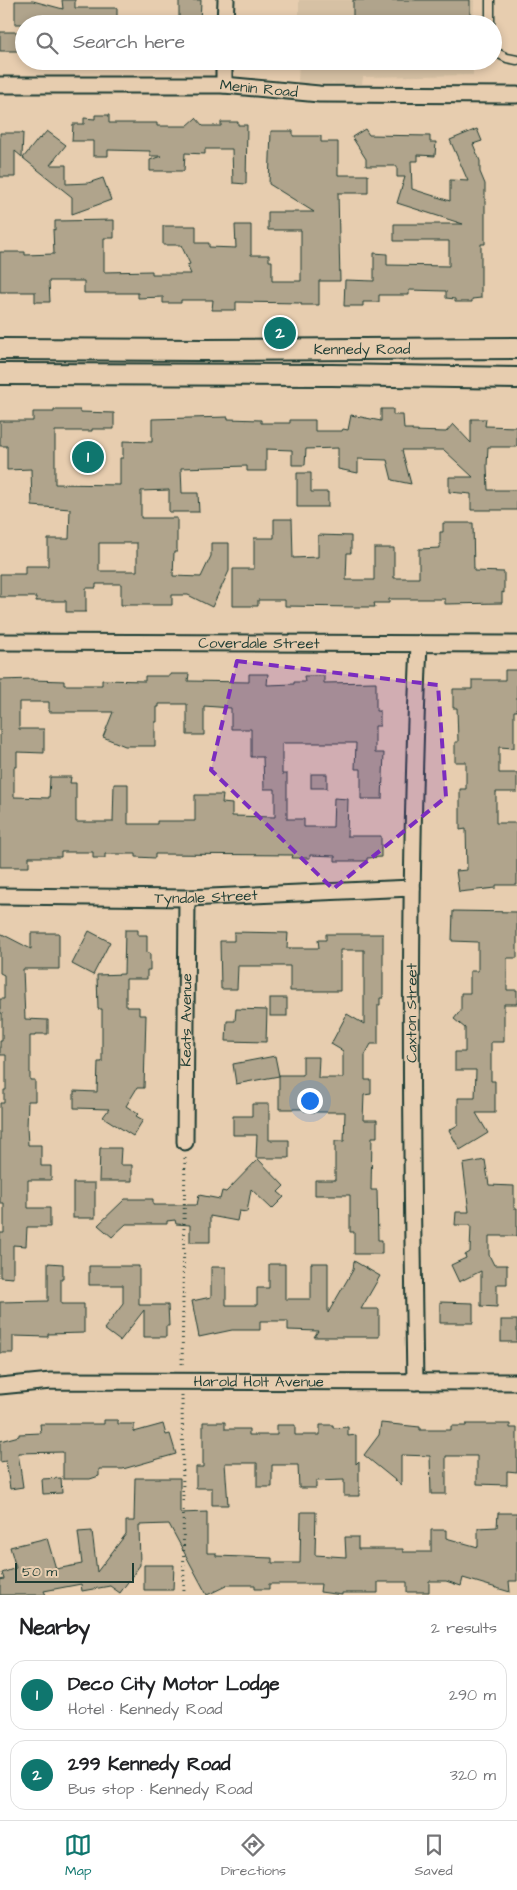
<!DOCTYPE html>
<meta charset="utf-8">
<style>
body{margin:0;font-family:"Architects Daughter",sans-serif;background:#f2f2f2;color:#202124}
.scale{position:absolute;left:15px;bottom:12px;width:119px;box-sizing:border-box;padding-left:5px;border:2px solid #1f3d34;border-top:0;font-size:14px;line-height:18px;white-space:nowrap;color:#1f3d34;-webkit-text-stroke:4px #e7cdaf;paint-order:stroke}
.you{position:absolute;left:309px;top:1100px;width:18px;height:18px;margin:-12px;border:4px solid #fff;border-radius:50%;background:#1a73e8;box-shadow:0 0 0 8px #1a73e833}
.badge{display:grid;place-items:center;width:32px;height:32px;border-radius:50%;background:#0f766e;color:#fff;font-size:16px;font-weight:700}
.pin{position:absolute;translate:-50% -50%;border:2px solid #fff;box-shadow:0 1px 5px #0006}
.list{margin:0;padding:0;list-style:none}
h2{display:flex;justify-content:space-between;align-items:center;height:65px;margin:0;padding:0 20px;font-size:21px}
h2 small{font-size:16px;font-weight:400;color:#757577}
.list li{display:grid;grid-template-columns:32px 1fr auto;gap:15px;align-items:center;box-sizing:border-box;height:70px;margin:0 10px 10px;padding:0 10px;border:1px solid #e0e0e0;border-radius:15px}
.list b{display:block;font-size:19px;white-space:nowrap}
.list p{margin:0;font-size:16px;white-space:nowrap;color:#757577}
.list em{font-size:16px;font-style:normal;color:#757577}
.icon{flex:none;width:28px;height:28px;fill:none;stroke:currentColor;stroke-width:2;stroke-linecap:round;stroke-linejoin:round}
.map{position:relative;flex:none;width:517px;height:1595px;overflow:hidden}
.search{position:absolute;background:#fff;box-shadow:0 2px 8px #0003;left:15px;right:15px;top:15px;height:55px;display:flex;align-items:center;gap:12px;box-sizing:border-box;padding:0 18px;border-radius:28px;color:#757577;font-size:19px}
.sheet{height:225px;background:#fff}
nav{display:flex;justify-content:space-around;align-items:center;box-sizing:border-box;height:70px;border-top:1px solid #e0e0e0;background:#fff;font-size:14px;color:#757577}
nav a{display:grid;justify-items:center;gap:2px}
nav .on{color:#0f766e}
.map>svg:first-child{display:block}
.built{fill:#d6c1a4}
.building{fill:#b0a48c;stroke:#1f3d34;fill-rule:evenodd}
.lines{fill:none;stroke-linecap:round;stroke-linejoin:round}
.lane-casing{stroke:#1f3d34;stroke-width:11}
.street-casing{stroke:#1f3d34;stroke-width:19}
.secondary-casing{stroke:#1f3d34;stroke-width:24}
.path{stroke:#1f3d34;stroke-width:3;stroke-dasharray:1 4;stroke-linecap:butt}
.lane{stroke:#e7cdaf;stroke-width:8}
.street{stroke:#e7cdaf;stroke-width:15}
.secondary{stroke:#e7cdaf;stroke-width:20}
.marked{fill:#7b2cbf;fill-opacity:0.2;stroke:#7b2cbf;stroke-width:4;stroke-dasharray:10 6;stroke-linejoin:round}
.labels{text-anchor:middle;stroke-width:4;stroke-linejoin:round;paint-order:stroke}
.street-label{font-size:15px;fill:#1f3d34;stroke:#e7cdaf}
</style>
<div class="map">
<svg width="517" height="1595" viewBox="0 0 517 1595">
<rect width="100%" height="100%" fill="#e7cdaf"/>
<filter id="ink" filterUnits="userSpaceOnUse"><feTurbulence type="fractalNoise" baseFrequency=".02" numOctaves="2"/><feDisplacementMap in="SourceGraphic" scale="10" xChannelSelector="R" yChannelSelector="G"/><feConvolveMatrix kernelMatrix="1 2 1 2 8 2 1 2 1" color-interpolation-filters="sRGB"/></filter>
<g filter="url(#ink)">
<g class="built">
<polygon points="299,0 474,0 473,24 299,24"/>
<polygon points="299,61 473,61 473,75 363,77 362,84 298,83"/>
</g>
<g class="building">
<polygon points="62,0 75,0 75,8 117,8 117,24 15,24 15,1 33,1 63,9"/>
<polygon points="179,0 201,0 200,24 179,24"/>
<rect x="353" y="0" width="117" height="24"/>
<rect x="0" y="32" width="21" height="19"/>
<polygon points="95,115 109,115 109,123 157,123 157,126 187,126 196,118 203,126 221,126 221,122 238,122 238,125 247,125 246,184 233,183 232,149 205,149 205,154 185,153 184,171 150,171 150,160 161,156 150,156 150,151 108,150 108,156 93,156 93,141 72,141 73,124 84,124 84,118 95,119"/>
<polygon points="365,129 369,135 430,136 430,142 436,142 435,156 418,155 418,161 411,161 412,189 450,201 450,180 468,181 450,140 477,129 482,141 473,144 480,161 480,172 485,184 485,244 481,244 481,298 472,299 472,302 455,302 455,299 446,298 446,291 409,290 409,295 379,295 379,302 363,302 363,306 344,306 345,280 374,281 374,253 387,254 387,265 449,266 449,241 394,241 394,224 463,224 397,203 405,177 397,177 397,166 366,166 366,159 352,137"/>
<polygon points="47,131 66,145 50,165 66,165 66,184 88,183 103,178 111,200 72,214 72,197 23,158 39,138 40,139"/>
<polygon points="271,131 293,131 293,136 321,136 321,142 338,142 338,175 368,175 368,193 338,193 340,281 319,281 319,305 301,305 301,303 236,302 236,310 212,310 213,300 181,300 181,303 163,303 163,297 138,298 138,293 84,293 84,281 49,281 50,302 35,302 35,292 0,292 0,252 25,252 25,255 54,254 53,229 55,230 55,221 114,220 114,238 104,238 104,272 152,271 152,274 191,274 187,265 190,264 181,245 163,245 163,226 196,226 196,243 209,243 209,247 236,248 235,225 251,225 251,255 269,255 269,261 272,261 272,281 301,281 301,230 268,230 268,212 314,212 269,184"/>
<polygon points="0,133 23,133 22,157 15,151 15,177 0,177"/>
<path d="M381 409H393V415H403L404 429H412V431L446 432 453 424 471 443V419H486L485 426 517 427V447H488L487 466 488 490H517V510H471V494L449 492V477H473L444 450H402L411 484 392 480 387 460 358 459V473L338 469V448L306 449 305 465H292V450L266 449V471H247V466L181 468 182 493H198L199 512H169V490L141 491V518H177V552H174L173 576 201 577 211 556V543H229V571L212 607 188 595H172V605H121V584H96V588H86V612H66V601H36V597H0V574H25V566H48V539H69L70 509 32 506 31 469 7 470V446H0V421H33V412H54V410H80V412L114 413V429H92V431H55V484L120 485V458H123V441L152 442V419L228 417V419L261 420V423H290V420H315V431H342L343 429 348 430 351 415 381 421ZM99 543H137V571H99Z"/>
<polygon points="297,473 311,473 311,492 328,492 328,507 297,507"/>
<polygon points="274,519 292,519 293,558 318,557 318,535 351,536 351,553 347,553 346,580 374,580 374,548 394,548 394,578 419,578 419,549 440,548 440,532 443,532 443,523 473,523 474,571 504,572 504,593 502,592 502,603 445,604 445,599 389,599 389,603 374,603 375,607 355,607 285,606 285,600 258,600 258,606 233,606 233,569 254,569 254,538 274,538"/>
<polygon points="505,670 517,670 517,711 514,711 514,748 499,747 499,773 517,773 517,792 496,792 496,823 517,823 517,885 496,885 496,888 459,892 456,871 467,870 466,829 460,830 460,789 466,789 466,762 455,762 455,742 458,742 457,708 453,708 453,689 472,689 472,680 505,680"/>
<path d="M170 674H189L188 681 249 682V674H268L267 685 294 684V682H305L304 676H324V683L376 682V711H380V726H375V753H384L382 799H361V769H355L356 743H282V774H287V819H304V827H333L334 798 348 799 347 836H381V857L367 858V861H335V856L310 855V858H292L293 855 155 854V858L136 857V854H105V858H93V852H61V857H29V867H0V680L33 679V680L64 681V685H102V680L145 681V676H170ZM19 702H49V712H113L103 737 125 746H155V722H157V707H159V704H187V735H204V706L231 708V729H251V757H263L264 789H275V817L232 816V804L222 803 223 795H195V821H157V824H128V784H114L113 822H76V783H70L71 777H50L49 798 14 797V767H17V752L44 753V729H19Z"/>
<rect x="311" y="774" width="16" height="14"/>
<polygon points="453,911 517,912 517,958 507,958 507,990 517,990 517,1004 504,1004 504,1042 491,1042 491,1081 495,1081 495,1113 476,1113 488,1133 460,1150 449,1130 458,1125 458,1098 475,1098 476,1070 455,1070 455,1052 465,1052 465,1028 454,1019 461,1010 461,993 470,993 470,971 478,971 478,942 452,941"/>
<polygon points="125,930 138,930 138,935 147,935 147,953 150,953 150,970 147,970 147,979 126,979 126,1007 139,1007 139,1015 146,1015 144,1088 137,1088 126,1106 138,1114 136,1116 143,1120 133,1136 103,1117 109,1109 74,1108 74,1091 97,1092 98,1062 102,1062 102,1009 98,1009 97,975 124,974"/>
<polygon points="89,931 110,942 93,975 72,964"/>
<polygon points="234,932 288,933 287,948 319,948 318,940 326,940 326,934 383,934 383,998 380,998 380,1005 378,1005 378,1044 371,1044 365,1055 365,1080 371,1080 371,1094 364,1095 363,1120 377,1120 377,1137 372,1137 371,1190 377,1190 378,1240 382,1240 382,1254 354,1254 354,1232 350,1232 350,1195 315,1195 315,1180 335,1180 335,1141 344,1141 345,1112 311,1112 311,1111 304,1111 304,1109 279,1109 279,1075 303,1075 303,1057 319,1057 318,1078 343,1078 343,1051 331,1044 347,1014 364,1024 364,950 340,950 340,991 290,991 290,966 238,966 237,989 221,989 220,941 234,941"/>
<polygon points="0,933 31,949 31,933 59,933 59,969 23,969 25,1019 48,1020 48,1034 35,1034 35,1036 30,1036 30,1080 35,1080 35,1101 28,1101 27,1127 28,1145 41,1145 41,1166 51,1166 51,1180 28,1180 28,1208 50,1208 50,1227 27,1227 26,1246 13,1245 13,1278 0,1277 0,1233 4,1233 4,1203 0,1203 0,1103 4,1103 4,1090 6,1090 6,1055 0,1055 0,1041 2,1041 2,1013 0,1013 0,999 4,999 4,975 0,973"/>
<rect x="270" y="998" width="17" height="18"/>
<polygon points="236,1009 267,1010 266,1042 226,1041 227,1021 235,1021"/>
<polygon points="275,1056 279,1076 236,1084 233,1064"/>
<polygon points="252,1104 269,1104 269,1140 289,1140 289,1158 256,1158 257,1135 233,1135 233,1116 252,1116"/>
<polygon points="100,1148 121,1148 120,1165 132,1165 132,1181 99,1181"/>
<polygon points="258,1159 284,1186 278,1192 284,1197 272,1209 251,1189 247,1212 239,1211 237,1221 210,1216 210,1242 190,1242 190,1225 176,1224 175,1220 167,1221 167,1224 126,1224 112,1237 98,1225 125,1199 153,1199 153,1205 197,1205 199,1195 220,1199 222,1191 226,1192"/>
<polygon points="485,1160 489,1185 514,1186 514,1208 517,1208 517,1236 489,1236 489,1255 494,1265 507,1265 507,1284 497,1284 497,1307 481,1306 481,1271 459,1282 451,1265 466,1258 465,1255 470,1252 471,1225 455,1225 456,1212 469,1212 463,1164"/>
<rect x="73" y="1183" width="22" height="35"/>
<polygon points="354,1261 380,1276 361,1309 379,1309 379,1337 314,1337 318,1331 288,1330 288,1321 260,1321 260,1330 232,1330 199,1337 192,1301 211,1297 211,1267 226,1267 226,1305 257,1305 257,1288 269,1288 269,1264 285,1264 285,1299 311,1299 311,1263 328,1263 328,1313 353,1270"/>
<polygon points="48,1263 63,1264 63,1279 61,1279 61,1304 84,1304 84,1333 48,1334 48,1337 13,1336 13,1353 0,1353 0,1302 48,1301"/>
<polygon points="89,1266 139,1266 139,1305 168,1305 169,1326 166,1326 166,1337 144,1337 144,1310 120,1341 104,1329 123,1304 123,1285 89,1285"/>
<polygon points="440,1302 473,1303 473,1323 440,1323"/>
<rect x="501" y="1320" width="16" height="22"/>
<polygon points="104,1420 118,1420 118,1424 134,1424 134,1432 163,1424 166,1435 170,1434 176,1454 123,1469 99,1469 99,1476 90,1479 63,1479 63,1452 18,1453 23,1487 10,1489 6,1461 0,1462 0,1441 19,1436 19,1434 41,1433 40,1424 104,1424"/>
<polygon points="203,1422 225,1422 225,1429 249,1429 249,1435 277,1435 277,1425 295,1425 295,1435 320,1435 320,1425 333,1425 333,1428 348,1427 348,1436 356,1435 356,1464 359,1461 359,1496 344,1496 344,1480 316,1481 316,1488 299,1488 298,1465 272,1465 272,1487 257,1487 257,1463 225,1463 228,1505 212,1505 212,1488 196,1488 196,1467 203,1467"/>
<polygon points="381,1423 420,1427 420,1430 451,1430 451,1426 466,1426 466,1424 510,1424 510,1428 517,1428 517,1472 507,1471 507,1485 477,1484 477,1456 446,1456 446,1494 431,1494 430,1456 401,1455 401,1485 364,1455 379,1435"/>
<polygon points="61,1478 62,1493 43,1494 42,1479"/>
<polygon points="135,1478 180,1478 180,1513 207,1512 207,1553 216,1553 216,1556 272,1558 272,1563 300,1563 301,1512 316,1512 315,1555 346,1557 345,1537 358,1537 358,1549 403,1549 403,1552 431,1552 431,1530 446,1530 446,1538 478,1547 478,1528 497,1527 498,1513 517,1513 517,1581 509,1581 510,1592 463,1578 461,1586 446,1581 429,1581 429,1592 407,1592 407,1582 378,1582 378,1593 342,1593 342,1595 320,1592 321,1584 269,1584 269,1589 255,1589 255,1585 228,1585 207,1595 169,1524 139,1525 140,1565 120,1593 110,1586 82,1591 81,1584 44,1591 46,1595 0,1595 0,1580 4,1579 2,1573 16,1568 10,1547 47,1538 56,1569 82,1564 78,1532 92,1531 97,1572 126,1534 126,1521 134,1521"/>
<polygon points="144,1565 174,1565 173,1590 144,1590"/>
</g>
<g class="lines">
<defs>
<g id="lane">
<polyline points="490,24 490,0"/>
<polyline points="493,51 507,58 517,60"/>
</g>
<g id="street">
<polyline points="225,24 226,0"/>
<path id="s1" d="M0 85H224L319 94 517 95"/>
<polyline points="224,85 224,61"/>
<path id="s2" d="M0 642 517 644"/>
<path id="s3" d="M0 896 187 898 412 888"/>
<path id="s4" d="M185 1142 187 898"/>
<path id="s5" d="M415 1382C411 1136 408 890 419 644"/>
<path id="s6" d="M0 1386 51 1381 517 1382"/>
</g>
<g id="secondary">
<path id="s7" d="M0 349 205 350 517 348"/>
<polyline points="0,374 332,375 517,378"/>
</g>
</defs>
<use href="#lane" class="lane-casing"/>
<use href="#street" class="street-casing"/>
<use href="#secondary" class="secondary-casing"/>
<g class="path">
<polyline points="182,1369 185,1155"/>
<polyline points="182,1395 184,1595"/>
</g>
<use href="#lane" class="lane"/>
<use href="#street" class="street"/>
<use href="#secondary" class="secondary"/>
</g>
</g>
<path class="marked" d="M237 661 438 685 446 797 333 889 211 770Z"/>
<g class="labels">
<g class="street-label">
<text dy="5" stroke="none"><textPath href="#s1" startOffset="259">Menin Road</textPath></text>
<text dy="5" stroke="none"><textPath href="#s7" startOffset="362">Kennedy Road</textPath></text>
<text dy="5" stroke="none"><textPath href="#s2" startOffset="259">Coverdale Street</textPath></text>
<text dy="5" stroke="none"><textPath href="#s3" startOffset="206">Tyndale Street</textPath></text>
<text dy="5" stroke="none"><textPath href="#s5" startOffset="369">Caxton Street</textPath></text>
<text dy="5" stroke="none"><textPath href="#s4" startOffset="122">Keats Avenue</textPath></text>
<text dy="5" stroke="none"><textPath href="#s6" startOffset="259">Harold Holt Avenue</textPath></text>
</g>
</g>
</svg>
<div class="scale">50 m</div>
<div class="you"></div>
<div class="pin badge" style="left:88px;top:457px">1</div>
<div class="pin badge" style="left:280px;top:333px">2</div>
<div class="search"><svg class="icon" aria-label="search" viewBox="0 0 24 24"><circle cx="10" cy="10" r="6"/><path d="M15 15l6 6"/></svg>Search here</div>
</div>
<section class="sheet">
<h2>Nearby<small>2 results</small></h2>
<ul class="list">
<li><span class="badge">1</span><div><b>Deco City Motor Lodge</b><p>Hotel · Kennedy Road</p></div><em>290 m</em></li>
<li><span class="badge">2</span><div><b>299 Kennedy Road</b><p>Bus stop · Kennedy Road</p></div><em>320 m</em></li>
</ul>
</section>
<nav>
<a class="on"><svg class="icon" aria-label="map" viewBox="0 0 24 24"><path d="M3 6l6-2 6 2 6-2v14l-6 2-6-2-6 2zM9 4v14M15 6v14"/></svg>Map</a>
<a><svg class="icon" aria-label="directions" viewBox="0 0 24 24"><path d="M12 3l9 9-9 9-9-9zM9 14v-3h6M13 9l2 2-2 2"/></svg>Directions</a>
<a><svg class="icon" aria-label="saved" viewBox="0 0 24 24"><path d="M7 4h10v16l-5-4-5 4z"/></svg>Saved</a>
</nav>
